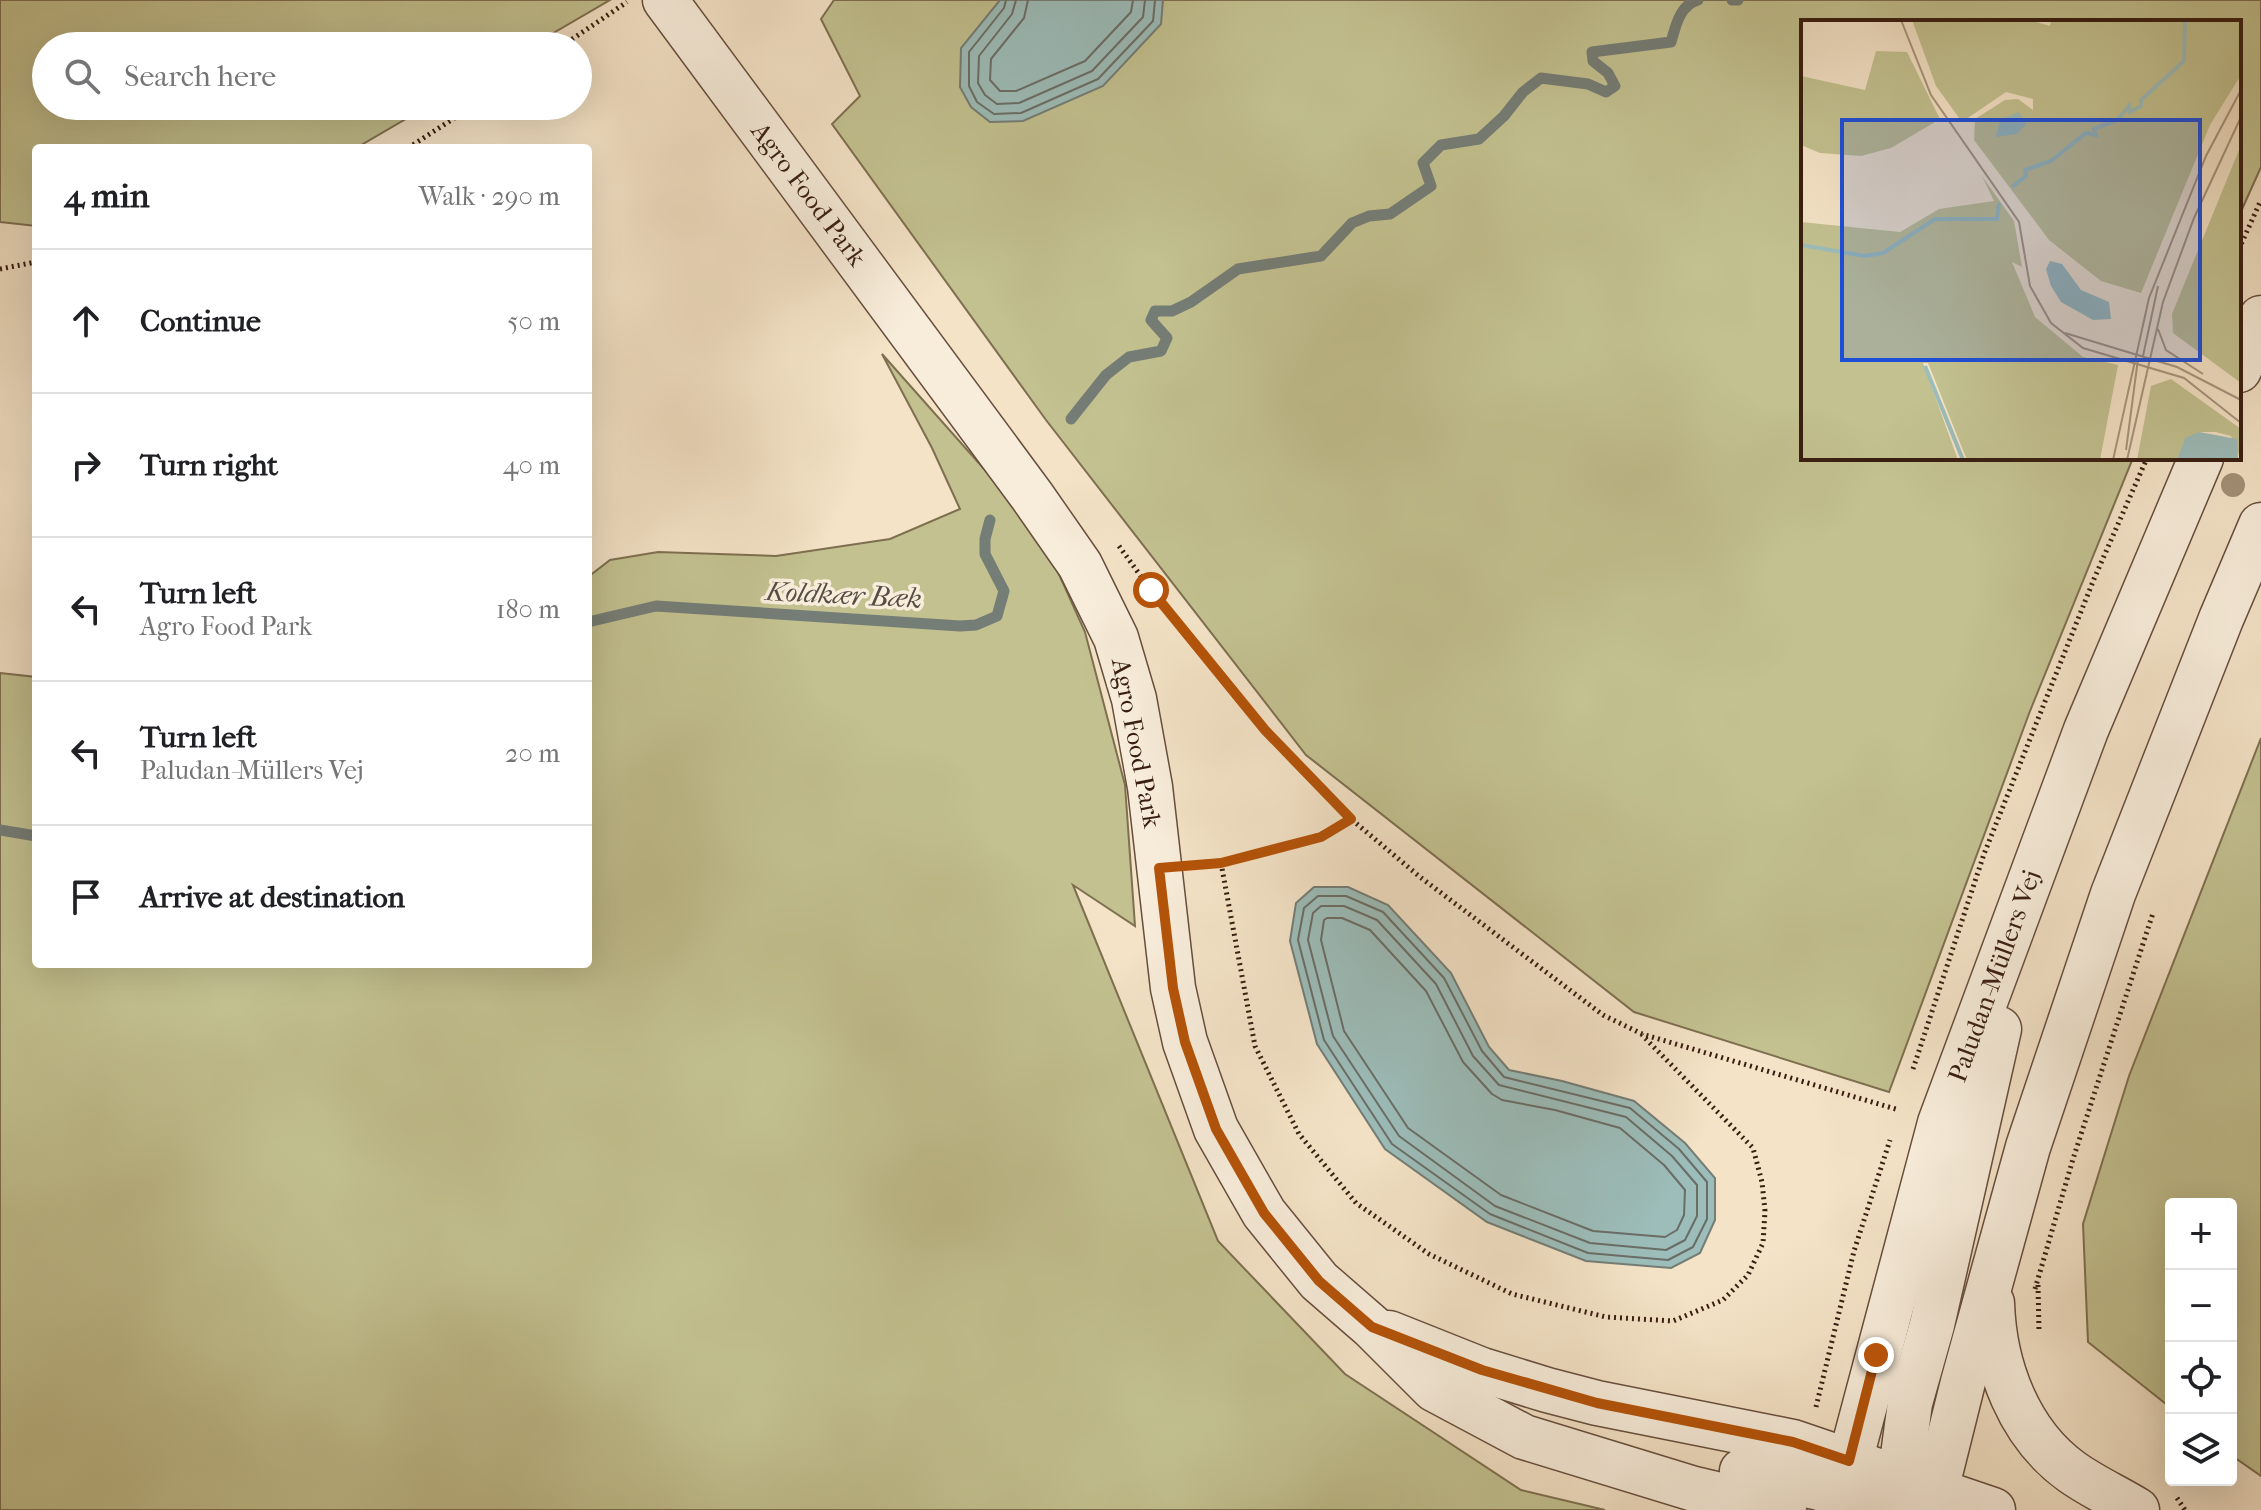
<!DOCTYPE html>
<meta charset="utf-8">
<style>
body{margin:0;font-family:"IM FELL French Canon",serif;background:#f6f6f6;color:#202124}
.controls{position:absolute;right:24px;bottom:24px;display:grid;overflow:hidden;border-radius:8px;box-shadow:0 8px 32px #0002}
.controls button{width:72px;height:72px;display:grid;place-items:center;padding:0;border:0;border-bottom:2px solid #e0e0e0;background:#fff;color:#202124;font:40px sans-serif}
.stop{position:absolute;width:24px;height:24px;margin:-18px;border:6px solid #b45309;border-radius:50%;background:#fff}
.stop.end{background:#b45309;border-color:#fff;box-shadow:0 2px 8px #0008}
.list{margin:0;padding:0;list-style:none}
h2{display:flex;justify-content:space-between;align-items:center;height:104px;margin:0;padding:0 32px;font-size:34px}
h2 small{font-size:26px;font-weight:400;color:#757577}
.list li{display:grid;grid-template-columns:52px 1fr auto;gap:24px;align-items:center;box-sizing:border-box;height:144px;padding:0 32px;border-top:2px solid #e0e0e0}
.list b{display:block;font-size:30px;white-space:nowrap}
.list p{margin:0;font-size:26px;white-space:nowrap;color:#757577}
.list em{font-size:26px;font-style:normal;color:#757577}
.icon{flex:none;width:44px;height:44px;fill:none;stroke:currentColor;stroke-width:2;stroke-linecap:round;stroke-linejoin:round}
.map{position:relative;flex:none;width:2261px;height:1510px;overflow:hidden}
.search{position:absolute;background:#fff;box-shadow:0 8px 32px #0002;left:32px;top:32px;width:560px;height:88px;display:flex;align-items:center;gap:20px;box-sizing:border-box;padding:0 28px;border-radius:44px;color:#757577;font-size:30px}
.panel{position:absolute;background:#fff;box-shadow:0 8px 32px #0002;left:32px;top:144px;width:560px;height:824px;border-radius:8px}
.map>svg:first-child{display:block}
.green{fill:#c3c190;stroke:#7e6f50;stroke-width:2}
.water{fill:#9cbdba;stroke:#747d76;stroke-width:2}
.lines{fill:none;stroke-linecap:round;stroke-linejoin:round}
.shore{stroke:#6a6d66;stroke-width:2}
.stream{stroke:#747d76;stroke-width:11}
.minor-casing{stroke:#674e3e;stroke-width:47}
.path{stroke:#381d11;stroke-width:5;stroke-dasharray:2 4;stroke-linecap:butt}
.minor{stroke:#f8eddb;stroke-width:44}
.tree{fill:#a49178}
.route{stroke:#b45309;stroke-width:10}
.labels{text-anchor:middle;stroke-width:7;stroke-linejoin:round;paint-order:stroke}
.street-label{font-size:26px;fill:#381d11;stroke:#f8eddb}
.water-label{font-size:28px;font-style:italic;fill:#564d44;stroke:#f8eddb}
.inset-river{fill:none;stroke:#9cbdba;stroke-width:4}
.inset-road{fill:none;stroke:#a9947e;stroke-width:2}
.view{fill:#1d4ed8;fill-opacity:0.15;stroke:#1d4ed8;stroke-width:4}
.inset-edge{fill:none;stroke:#381d11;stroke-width:4}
</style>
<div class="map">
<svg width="2261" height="1510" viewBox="0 0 2261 1510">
<rect width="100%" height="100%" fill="#f4e3c7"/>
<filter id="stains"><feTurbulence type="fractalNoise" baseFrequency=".0025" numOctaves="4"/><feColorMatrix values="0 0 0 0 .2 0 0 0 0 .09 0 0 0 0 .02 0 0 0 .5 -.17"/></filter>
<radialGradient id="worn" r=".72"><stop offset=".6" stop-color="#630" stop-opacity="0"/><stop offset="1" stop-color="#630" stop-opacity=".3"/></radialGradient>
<g class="green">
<polygon points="0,0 610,0 531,46 46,46 46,106 428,106 356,148 36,148 36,226 0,222"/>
<polygon points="834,0 2261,0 2261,167 2239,216 2239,22 1803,22 1803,458 2133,458 2030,711 1889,1092 1634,1012 1306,755 1046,420 832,124 860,96 821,19"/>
<polygon points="882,354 1040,532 1085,632 1125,785 1135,926 1073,885 1218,1241 1345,1374 1521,1490 1605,1510 0,1510 0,673 36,677 36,964 588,964 588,577 610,560 658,552 776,556 890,539 960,509 932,448"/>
<polygon points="2261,738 2261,1476 2231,1455 2231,1204 2171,1204 2171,1408 2088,1342 2083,1224 2129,1076"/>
</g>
<g class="water">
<polygon points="1000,0 1163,0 1161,24 1103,86 1023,121 990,122 971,107 960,87 961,48"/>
<polygon points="1314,887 1348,887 1388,905 1451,973 1489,1047 1509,1070 1562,1081 1634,1101 1685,1143 1715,1178 1715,1220 1700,1253 1671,1268 1586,1261 1487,1222 1385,1149 1317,1044 1290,941 1296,903"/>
</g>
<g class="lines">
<g class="shore">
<polyline points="1006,0 1004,8 969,52 969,86 977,102 994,114 1021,113 1098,79 1153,21 1155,0"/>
<polyline points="1016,0 1012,14 979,56 978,83 985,95 997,104 1019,103 1092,71 1143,17 1145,0"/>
<polyline points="1028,0 1024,18 991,59 990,80 1000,91 1016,91 1085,61 1131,12 1133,0"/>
<polygon points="1318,896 1346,896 1383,912 1444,978 1482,1051 1504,1077 1630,1108 1679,1149 1707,1182 1707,1219 1693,1247 1668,1260 1588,1253 1490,1214 1392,1144 1324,1040 1298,940 1304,908"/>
<polygon points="1321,906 1344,906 1377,920 1436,984 1473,1056 1499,1085 1626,1117 1672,1156 1697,1185 1697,1216 1685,1240 1666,1250 1590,1243 1495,1206 1399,1136 1333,1036 1308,940 1313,913"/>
<polygon points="1327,918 1342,918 1370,930 1426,991 1463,1062 1492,1094 1502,1100 1555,1110 1620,1128 1664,1165 1685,1190 1684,1215 1677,1230 1665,1237 1593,1231 1501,1195 1408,1128 1344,1031 1321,940 1324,920"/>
</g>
<g class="stream">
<polyline points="1732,0 1738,0"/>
<path d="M1071 419 1106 375 1129 357 1161 351 1167 338 1151 320 1155 311H1172L1191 302 1238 269 1321 256 1352 223 1369 216 1390 214 1431 186 1423 163 1441 145 1479 139 1504 116 1523 92 1541 78 1588 84 1606 92 1615 86 1608 73 1593 61 1592 52 1671 42C1676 25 1680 5 1698 0"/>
<polyline points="588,622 656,606 960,626 976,625 997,616 1004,591 985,554 985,539 990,520"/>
<polyline points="0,830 36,836"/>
</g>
<defs>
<g id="minor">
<polyline points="665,0 1032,496 1080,565 1116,638 1134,699 1150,787 1173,988 1185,1042 1216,1129 1264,1213 1319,1281 1372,1327 1434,1389 1524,1437 1694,1489 1784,1510"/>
<polyline points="2239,370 2261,318"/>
<path d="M1992 1303C1994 1367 2019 1434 2072 1472 2093 1487 2116 1497 2137 1510"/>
<polyline points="1389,1333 1482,1370 1547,1390 1597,1403 1793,1442 1993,1510"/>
<polyline points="1742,1471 1870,1499"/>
<polyline points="1837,1510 1940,1123 2086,730 2201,458"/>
<polyline points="1901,1510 1899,1500 1900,1478 1910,1403 1932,1325 1999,1029"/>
<polyline points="1931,1510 1963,1382 2028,1147 2113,894 2221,619 2261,525"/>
</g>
</defs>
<use href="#minor" class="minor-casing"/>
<g class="path">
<polyline points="562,46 627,2"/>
<polyline points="408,148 473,106"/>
<polyline points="2239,249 2261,200"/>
<polyline points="0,269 36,262"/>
<polyline points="1119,546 1169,615 1265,730 1351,819 1420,877 1603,1015 1642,1034 1899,1110"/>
<polyline points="1221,863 1255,1046 1299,1134 1356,1203 1429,1254 1512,1294 1606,1317 1673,1321 1723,1300 1748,1275 1763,1243 1765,1211 1762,1182 1753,1148 1642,1035"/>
<path d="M1200 865C1249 861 1308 844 1351 819"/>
<polyline points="1913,1069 1984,854 2094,579 2147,458"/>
<polyline points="2038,1285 2039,1331"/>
<polyline points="2035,1289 2073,1159 2153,913"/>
<polyline points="1816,1407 1854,1251 1890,1140"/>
<polyline points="2177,1498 2185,1510"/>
</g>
<use href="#minor" class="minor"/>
</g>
<circle class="tree" cx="2233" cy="485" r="12"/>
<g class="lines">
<polyline class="route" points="1151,590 1265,730 1351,819 1321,837 1221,863 1159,868 1173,988 1185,1042 1216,1129 1264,1213 1319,1281 1372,1327 1482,1370 1597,1403 1793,1442 1849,1461 1876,1355"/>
</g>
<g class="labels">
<g class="street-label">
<text transform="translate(809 194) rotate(53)" y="9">Agro Food Park</text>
<text transform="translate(1137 743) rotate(79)" y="9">Agro Food Park</text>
<text transform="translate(1994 976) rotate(-70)" y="9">Paludan-Müllers Vej</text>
</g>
<g class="water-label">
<text transform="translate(844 594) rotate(3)" y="10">Koldkær Bæk</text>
</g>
</g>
<g transform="translate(1801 20)">
<rect width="440" height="440" fill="#f4e3c7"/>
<path d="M111 0H228L249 6 250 0H440V55L409 105 340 273 300 261 248 220 173 120 174 99 204 80 217 79 232 90V79L205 72 161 102 135 66ZM75 31 106 32 139 99 90 128 60 136 19 133 0 125V56L64 70ZM440 125V363L372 313 371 294ZM181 156 213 201 221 247 211 242 234 297 282 337 317 345 299 440H166L127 343H122L157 440H0V202L99 212 138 189 193 181ZM370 359 440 409V440L430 416 415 412H398L376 440H336L350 366Z" fill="#c3c190"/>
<path d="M218 92 225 104 216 114 195 117 199 100ZM249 241 261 244 280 270 308 282 310 299 292 300 260 282 250 266 245 249ZM398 412 436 419 437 440H376L384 418Z" fill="#9cbdba"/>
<path class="inset-river" d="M211 167 225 156 224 150 250 141 285 113 295 115 293 109 316 100 328 86 329 92 340 86V80L383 41 384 0M0 225 64 236 82 233 134 199H196L198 183M124 346 162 440"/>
<path class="inset-road" d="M100 0 130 75 218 202 229 266 250 303 282 328 383 358 440 403M357 309 365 330 402 354M264 313 376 347 440 380M342 336 357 266M325 430 337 339M312 440 348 278 405 136 440 70M326 440 362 282 393 198 440 97"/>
<path class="view" d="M41 100H399V340H41Z"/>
<rect width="440" height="440" class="inset-edge"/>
</g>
<rect width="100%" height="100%" filter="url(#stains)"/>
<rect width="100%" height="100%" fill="url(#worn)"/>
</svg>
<div class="controls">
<button>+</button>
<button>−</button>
<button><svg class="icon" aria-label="locate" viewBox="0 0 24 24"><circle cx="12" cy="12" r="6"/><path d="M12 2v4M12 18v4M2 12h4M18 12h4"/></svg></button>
<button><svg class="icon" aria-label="layers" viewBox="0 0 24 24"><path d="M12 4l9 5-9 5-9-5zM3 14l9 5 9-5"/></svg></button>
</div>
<div class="stop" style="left:1151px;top:590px"></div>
<div class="stop end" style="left:1876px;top:1355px"></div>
<div class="search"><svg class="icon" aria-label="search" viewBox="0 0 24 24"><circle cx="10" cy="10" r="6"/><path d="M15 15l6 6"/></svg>Search here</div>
<section class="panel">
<h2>4 min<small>Walk · 290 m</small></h2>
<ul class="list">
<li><svg class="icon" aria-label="ahead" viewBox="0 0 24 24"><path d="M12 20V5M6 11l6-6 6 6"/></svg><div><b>Continue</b></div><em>50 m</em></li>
<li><svg class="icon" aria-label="right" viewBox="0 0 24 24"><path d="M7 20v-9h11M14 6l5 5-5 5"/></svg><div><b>Turn right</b></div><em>40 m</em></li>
<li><svg class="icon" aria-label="left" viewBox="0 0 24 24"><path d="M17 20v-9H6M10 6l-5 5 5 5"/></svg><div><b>Turn left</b><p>Agro Food Park</p></div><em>180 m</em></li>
<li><svg class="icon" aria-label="left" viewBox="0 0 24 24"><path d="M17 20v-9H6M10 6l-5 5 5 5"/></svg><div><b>Turn left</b><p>Paludan-Müllers Vej</p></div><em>20 m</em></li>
<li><svg class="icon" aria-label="arrive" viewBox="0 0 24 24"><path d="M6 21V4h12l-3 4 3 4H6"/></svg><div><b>Arrive at destination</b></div></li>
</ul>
</section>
</div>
